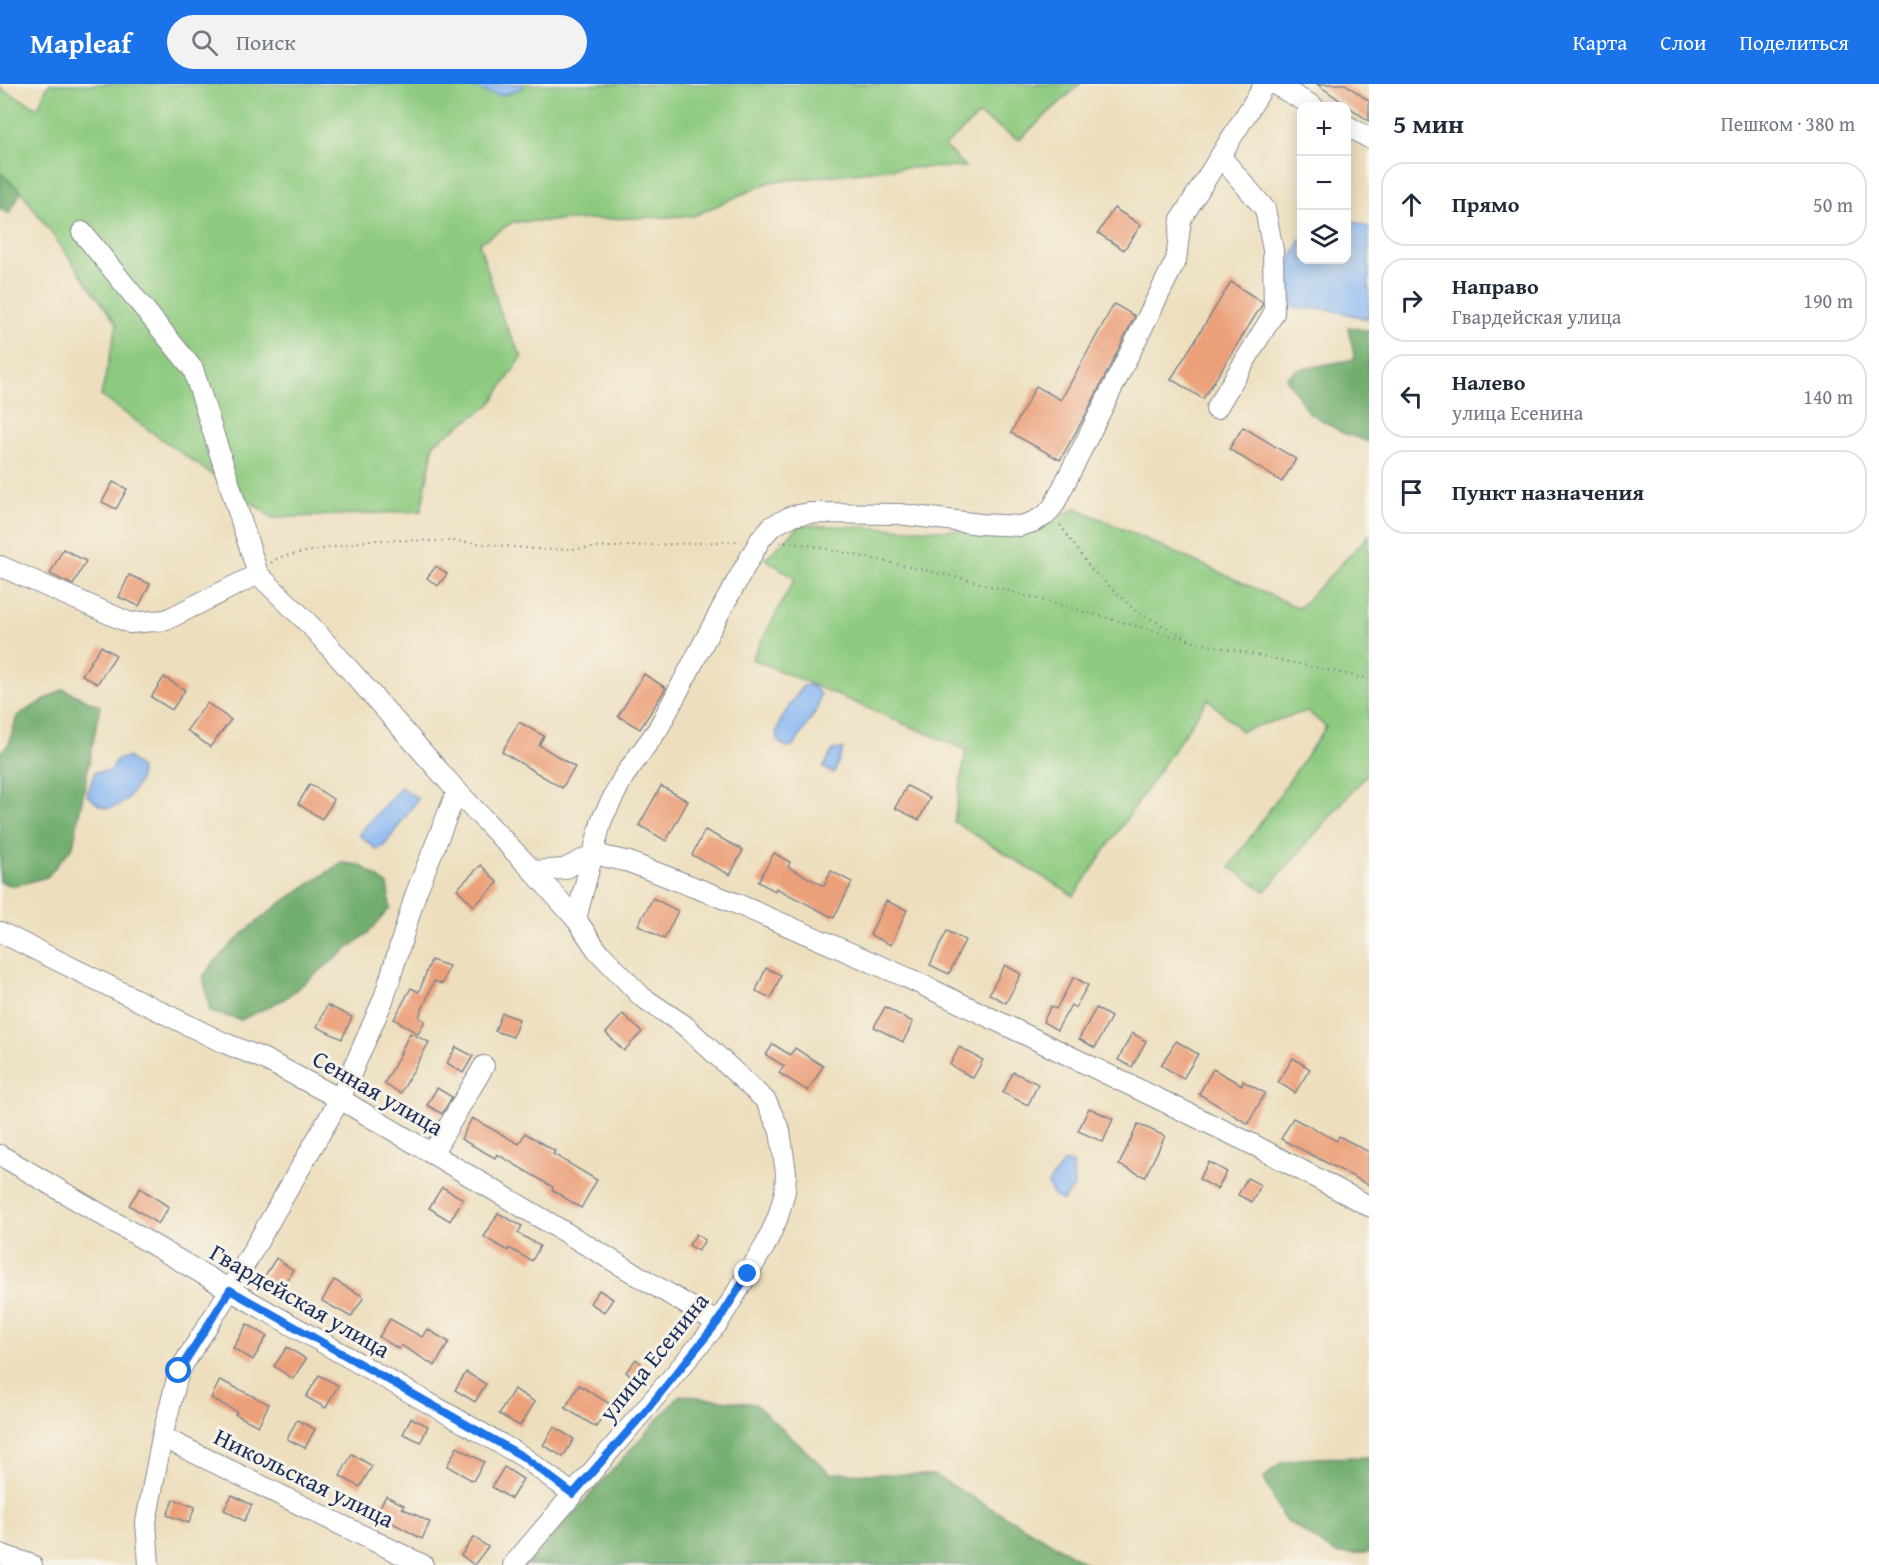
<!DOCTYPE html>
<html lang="ru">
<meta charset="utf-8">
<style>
body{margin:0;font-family:"Gentium Book Plus",serif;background:#f2f2f3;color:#1f2937}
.controls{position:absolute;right:18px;top:18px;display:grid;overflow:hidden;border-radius:12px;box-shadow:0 3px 15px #0003}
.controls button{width:54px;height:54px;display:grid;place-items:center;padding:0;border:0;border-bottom:2px solid #e0e1e3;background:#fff;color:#1f2937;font:30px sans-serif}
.stop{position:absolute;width:18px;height:18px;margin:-14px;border:4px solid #1a73e8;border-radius:50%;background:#fff}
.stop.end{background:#1a73e8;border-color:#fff;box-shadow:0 2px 6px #0008}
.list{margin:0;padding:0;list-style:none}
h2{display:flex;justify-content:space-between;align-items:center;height:78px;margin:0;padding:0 24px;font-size:26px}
h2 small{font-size:20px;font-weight:400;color:#747a83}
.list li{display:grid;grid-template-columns:39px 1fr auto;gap:18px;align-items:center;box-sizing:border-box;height:84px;margin:0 12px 12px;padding:0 12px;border:2px solid #e0e1e3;border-radius:24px}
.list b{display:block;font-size:22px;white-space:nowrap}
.list p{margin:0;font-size:20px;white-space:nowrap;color:#747a83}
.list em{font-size:20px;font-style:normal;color:#747a83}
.icon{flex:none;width:33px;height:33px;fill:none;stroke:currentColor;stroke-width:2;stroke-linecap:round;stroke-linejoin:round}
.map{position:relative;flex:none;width:1369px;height:1481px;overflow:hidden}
header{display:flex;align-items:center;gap:36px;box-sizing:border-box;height:84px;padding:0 30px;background:#1a73e8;color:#fff}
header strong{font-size:28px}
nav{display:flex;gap:33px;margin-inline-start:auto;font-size:21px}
.search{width:420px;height:54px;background:#f2f2f3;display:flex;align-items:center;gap:15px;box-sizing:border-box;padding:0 21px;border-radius:33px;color:#747a83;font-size:22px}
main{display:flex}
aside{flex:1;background:#fff}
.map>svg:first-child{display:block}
.green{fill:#8dca7f;stroke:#547c6e;stroke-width:1.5}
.forest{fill:#72ae6e;stroke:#466e66;stroke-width:1.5}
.water{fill:#88b7f3;stroke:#5273a8;stroke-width:1.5}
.building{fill:#eca07a}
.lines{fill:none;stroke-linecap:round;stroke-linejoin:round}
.minor-casing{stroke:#84878e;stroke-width:22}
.path{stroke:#84878e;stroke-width:2;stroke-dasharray:1.5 4.5;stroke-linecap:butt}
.minor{stroke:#fff;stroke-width:20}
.route{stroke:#1a73e8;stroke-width:8}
.labels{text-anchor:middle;stroke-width:6;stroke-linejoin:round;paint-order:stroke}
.street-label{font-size:24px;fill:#1b2f5e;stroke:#f7f3e8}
</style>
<header>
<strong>Mapleaf</strong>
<div class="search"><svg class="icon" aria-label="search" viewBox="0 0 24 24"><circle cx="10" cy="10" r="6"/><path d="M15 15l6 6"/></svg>Поиск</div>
<nav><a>Карта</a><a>Слои</a><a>Поделиться</a></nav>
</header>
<main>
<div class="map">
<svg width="1369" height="1481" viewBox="0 0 1369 1481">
<rect width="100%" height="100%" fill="#f7f3e8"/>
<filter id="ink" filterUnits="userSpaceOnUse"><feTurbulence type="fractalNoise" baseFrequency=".0167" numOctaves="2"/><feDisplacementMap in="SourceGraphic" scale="12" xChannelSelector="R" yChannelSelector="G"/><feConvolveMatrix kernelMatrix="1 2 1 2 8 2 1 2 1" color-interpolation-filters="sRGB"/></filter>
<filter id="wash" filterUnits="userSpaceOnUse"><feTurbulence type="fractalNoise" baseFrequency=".008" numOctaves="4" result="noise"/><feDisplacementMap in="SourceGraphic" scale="24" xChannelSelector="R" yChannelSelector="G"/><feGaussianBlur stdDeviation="1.35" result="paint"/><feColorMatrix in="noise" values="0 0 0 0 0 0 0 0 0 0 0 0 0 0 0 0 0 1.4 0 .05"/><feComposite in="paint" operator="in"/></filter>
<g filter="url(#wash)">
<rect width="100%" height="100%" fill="#eddfbe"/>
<g class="green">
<polygon points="48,0 467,0 488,9 523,3 524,0 1080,0 1019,56 979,31 945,62 965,83 899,84 770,98 693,132 513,138 479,159 503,236 522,273 490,321 434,359 421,427 273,434 101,312 117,240 21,107 0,89 0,4 38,24"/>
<polygon points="1076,424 1299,524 1369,451 1369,688 1265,807 1230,783 1326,643 1307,627 1241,647 1208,615 1074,812 954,738 966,666 752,575 795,494 765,475 801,441 1026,449"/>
</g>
<g class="forest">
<polygon points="0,89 21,107 10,129 0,126"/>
<polygon points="1348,243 1369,247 1369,358 1343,349 1308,328 1286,294 1297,286 1355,275"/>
<polygon points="63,605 100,622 73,762 47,793 14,802 0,798 0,668 9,660 17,632"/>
<path d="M342 779 360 781 388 801 390 824 369 848 284 915 241 936 210 928 203 892C240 844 291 811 342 779Z"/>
<polygon points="680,1311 755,1320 830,1389 934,1391 1089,1481 527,1481"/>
<polygon points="1369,1373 1369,1469 1336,1470 1283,1434 1264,1394 1281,1379 1305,1374"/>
</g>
<g class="water">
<path d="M467 0H524L523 3C499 17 490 10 467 0Z"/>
<polygon points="1347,135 1369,144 1369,235 1327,225 1297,225 1282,211 1285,188 1301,155 1302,176 1346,176"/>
<path d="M810 601 816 605 820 611 817 625 795 660 789 663C785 662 779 660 777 655 772 644 797 611 803 602Z"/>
<polygon points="843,665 834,689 823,684 833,666"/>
<path d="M128 673 141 685C141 700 125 724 108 724 100 724 93 716 87 711L95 688 111 687 116 676Z"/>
<polygon points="401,703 418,715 384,762 377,766 359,750"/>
<polygon points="1063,1079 1073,1079 1074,1102 1063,1117 1053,1111 1048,1100"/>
</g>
<g id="blocks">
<g class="building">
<polygon points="1317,0 1345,0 1369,17 1369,37"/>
<polygon points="1114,124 1141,141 1124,166 1098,149"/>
<polygon points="1231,198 1262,218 1262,221 1203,315 1171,295"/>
<polygon points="1114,220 1135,232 1086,330 1060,376 1011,349 1036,302 1061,316"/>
<polygon points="1243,343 1296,375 1282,398 1229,365"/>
<polygon points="113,398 127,405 116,425 102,418"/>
<polygon points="63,465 86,477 73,501 50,490"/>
<polygon points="436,482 447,490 438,502 427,494"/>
<polygon points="129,491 150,500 139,522 119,513"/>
<polygon points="101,562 116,571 97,600 82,591"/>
<polygon points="644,590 666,604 640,645 618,632"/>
<polygon points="164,593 185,606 172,626 151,613"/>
<polygon points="207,619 231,636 210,663 187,646"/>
<polygon points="519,638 544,652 539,661 575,683 562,704 502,668"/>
<polygon points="310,700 334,716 322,735 298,720"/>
<polygon points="661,702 688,717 666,757 639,741"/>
<polygon points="907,702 930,714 919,736 895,724"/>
<polygon points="705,746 743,766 730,791 692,771"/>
<polygon points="774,769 790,778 788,783 824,802 831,787 852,798 834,834 776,804 775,807 758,798"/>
<polygon points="481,781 498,799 474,822 457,805"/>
<polygon points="653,814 678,827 664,855 638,841"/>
<polygon points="886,817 907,826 891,861 870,851"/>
<polygon points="947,847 965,856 949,890 930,881"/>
<polygon points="431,876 449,882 442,900 434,897 419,933 425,937 418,950 394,935 411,904 419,908"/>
<polygon points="1005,881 1021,890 1006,919 989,910"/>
<polygon points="766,884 781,891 771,914 756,907"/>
<polygon points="1074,893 1088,901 1075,924 1071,921 1057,946 1043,938 1051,922 1056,925"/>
<polygon points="327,921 352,933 342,955 317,943"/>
<polygon points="885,923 913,938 903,958 874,943"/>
<polygon points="1096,924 1111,933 1095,964 1079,955"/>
<polygon points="502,929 519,935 513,953 495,947"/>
<polygon points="623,930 642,948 624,967 606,949"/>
<polygon points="410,949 429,958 401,1009 384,1000 401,969 400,969"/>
<polygon points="1132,949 1146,957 1132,983 1118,976"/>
<polygon points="1176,957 1198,970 1183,995 1161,981"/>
<polygon points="773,960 790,971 795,964 823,982 808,1007 779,989 784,982 766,971"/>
<polygon points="456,963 473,972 463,989 447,979"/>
<polygon points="959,963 983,976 973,994 950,981"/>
<polygon points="1293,974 1310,985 1295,1009 1278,998"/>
<polygon points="1213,985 1242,1001 1243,997 1265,1009 1248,1040 1199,1010"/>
<polygon points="1013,988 1038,1000 1028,1021 1003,1009"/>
<polygon points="437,1004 452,1013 442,1030 427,1021"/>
<polygon points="1089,1024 1113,1035 1103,1058 1078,1047"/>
<polygon points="472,1034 519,1060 525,1049 555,1067 553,1070 597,1096 581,1124 552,1106 553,1103 497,1070 495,1074 461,1055"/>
<polygon points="1293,1034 1337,1057 1339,1052 1369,1068 1369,1101 1281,1055"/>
<polygon points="1138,1040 1165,1052 1145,1093 1119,1081"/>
<polygon points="1209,1078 1227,1088 1217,1105 1199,1095"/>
<polygon points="1247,1094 1261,1101 1252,1118 1238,1111"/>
<polygon points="442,1103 463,1115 450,1137 429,1124"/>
<polygon points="140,1104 169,1123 158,1140 129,1121"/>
<polygon points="498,1129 522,1142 518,1149 540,1162 532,1177 509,1164 508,1167 484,1153"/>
<polygon points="696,1150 705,1156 698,1167 689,1161"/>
<polygon points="276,1174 293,1186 281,1205 264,1193"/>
<polygon points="334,1196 364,1213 351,1233 322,1217"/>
<polygon points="599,1206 613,1215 604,1228 590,1219"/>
<polygon points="390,1235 422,1253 427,1245 449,1258 435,1282 401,1261 399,1265 379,1253"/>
<polygon points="247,1240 267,1252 253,1276 233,1264"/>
<polygon points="287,1263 306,1275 293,1295 274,1282"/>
<polygon points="636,1275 649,1286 640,1298 626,1288"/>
<polygon points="466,1288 486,1300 475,1318 455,1306"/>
<polygon points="319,1291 338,1301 326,1324 306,1313"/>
<polygon points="220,1296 269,1320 258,1342 235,1330 237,1328 211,1314"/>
<polygon points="579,1301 610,1320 596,1343 565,1324"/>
<polygon points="514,1305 535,1318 520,1342 499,1330"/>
<polygon points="411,1334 428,1342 421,1358 403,1350"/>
<polygon points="297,1336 315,1345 305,1364 287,1355"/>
<polygon points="554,1343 574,1355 563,1373 543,1361"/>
<polygon points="457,1363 484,1378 473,1397 447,1382"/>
<polygon points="352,1370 372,1382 360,1403 340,1392"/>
<polygon points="504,1383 523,1395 511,1415 492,1403"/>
<polygon points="232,1411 252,1421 244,1437 224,1426"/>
<polygon points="386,1412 404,1421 402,1424 430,1438 422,1455 376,1430"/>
<polygon points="174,1415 195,1423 189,1439 167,1431"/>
<polygon points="474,1453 488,1463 474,1481 461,1471"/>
</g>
</g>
</g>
<g filter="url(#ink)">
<use href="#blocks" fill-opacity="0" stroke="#84878e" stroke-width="1.5"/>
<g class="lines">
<defs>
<g id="minor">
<polyline points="1274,0 1313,22"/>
<polyline points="1346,41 1369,54"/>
<polyline points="82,148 193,285 258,490"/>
<polyline points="1216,325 1274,229 1273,166 1265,125 1221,73"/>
<polyline points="0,482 130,539 166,536 258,490 311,542 457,707 533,787 576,835 597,866 642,913 684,941 766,1017 780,1047 786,1089 785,1107 778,1133 766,1160 718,1239 513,1481"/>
<polyline points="533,787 564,785 594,770 629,778 735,819 908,894 1256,1062 1369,1122"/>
<polyline points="576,835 602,735 624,692 658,645 723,522 760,456 772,442 792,432 810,429 899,430 980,440 1020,442 1033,438 1046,431 1054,421 1176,176 1181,135 1265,0"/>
<polyline points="0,848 222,958 264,975 340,1015 718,1239"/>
<polyline points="432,1070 484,982"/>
<polyline points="0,1071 230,1206 522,1372 573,1410"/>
<polyline points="162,1353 423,1481"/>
<polyline points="0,1470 32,1481"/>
<polyline points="149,1481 146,1438 162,1353 179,1287 230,1206 340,1015 384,914 416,809 457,707"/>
</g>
</defs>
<use href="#minor" class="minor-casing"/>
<g class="path">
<polyline points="1060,441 1091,485 1137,528 1191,556"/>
<polyline points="779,458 809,461 965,495 1195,558 1369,595"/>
<polyline points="271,479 279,473 371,456 455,457 546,466 741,457"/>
</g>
<use href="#minor" class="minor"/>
</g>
</g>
<g class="lines" filter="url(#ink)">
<polyline class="route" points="179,1287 230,1206 522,1372 573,1410 645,1328 717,1239 748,1190"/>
</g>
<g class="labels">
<g class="street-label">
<text transform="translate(378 1009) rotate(30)" y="8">Сенная улица</text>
<text transform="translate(300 1217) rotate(30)" y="8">Гвардейская улица</text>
<text transform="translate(654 1273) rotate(-51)" y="8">улица Есенина</text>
<text transform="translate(304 1394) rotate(26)" y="8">Никольская улица</text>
</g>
</g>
</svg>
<div class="controls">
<button>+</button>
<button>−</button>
<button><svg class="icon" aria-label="layers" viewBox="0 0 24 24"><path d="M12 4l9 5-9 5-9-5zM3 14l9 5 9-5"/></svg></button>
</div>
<div class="stop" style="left:179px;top:1287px"></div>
<div class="stop end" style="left:748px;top:1190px"></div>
</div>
<aside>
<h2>5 мин<small>Пешком · 380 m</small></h2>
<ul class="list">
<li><svg class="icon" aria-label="ahead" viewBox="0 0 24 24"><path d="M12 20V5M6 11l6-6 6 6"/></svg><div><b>Прямо</b></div><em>50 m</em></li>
<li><svg class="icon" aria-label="right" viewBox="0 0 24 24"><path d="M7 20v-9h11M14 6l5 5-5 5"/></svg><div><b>Направо</b><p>Гвардейская улица</p></div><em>190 m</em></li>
<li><svg class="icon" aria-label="left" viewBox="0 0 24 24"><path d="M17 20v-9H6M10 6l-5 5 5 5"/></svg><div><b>Налево</b><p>улица Есенина</p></div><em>140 m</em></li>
<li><svg class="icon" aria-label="arrive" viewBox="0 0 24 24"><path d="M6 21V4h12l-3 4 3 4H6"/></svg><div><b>Пункт назначения</b></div></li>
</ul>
</aside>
</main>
